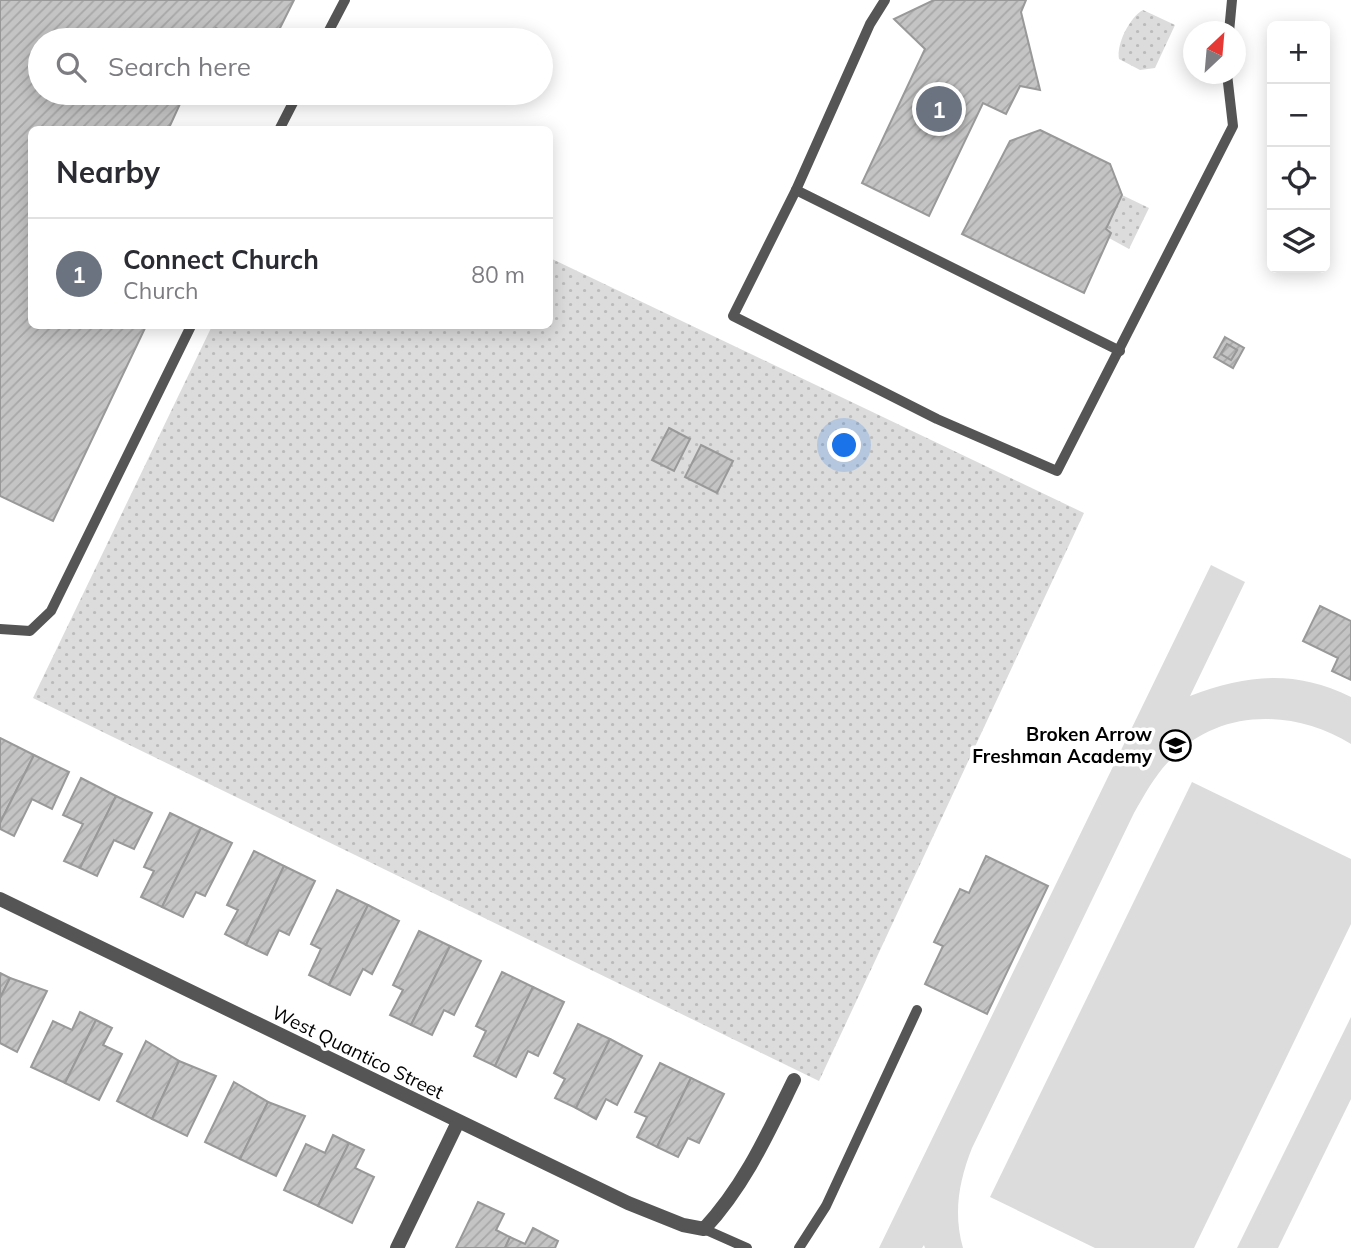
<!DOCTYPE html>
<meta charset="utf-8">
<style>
body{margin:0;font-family:Mulish,sans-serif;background:#f7f7f7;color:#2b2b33}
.controls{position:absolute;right:21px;top:21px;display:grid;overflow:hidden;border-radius:10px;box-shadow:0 4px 18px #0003}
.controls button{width:63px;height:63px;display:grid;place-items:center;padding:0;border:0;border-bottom:2px solid #e1e1e2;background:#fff;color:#2b2b33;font:35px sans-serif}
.compass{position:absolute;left:1183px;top:21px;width:63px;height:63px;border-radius:50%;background:#fff;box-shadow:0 4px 18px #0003;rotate:26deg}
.you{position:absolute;left:845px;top:446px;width:24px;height:24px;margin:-18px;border:5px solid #fff;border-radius:50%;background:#1a73e8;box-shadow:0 0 0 10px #1a73e833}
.badge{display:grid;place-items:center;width:46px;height:46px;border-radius:50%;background:#111827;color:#fff;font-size:23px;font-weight:700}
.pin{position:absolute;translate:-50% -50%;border:4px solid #fff;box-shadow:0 2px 7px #0006}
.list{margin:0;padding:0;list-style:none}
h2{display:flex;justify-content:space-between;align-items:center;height:91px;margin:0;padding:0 28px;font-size:30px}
h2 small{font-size:23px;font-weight:400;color:#7c7c81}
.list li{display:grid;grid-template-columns:46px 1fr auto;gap:21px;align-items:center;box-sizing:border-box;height:112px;padding:0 28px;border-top:2px solid #e1e1e2}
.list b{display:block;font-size:26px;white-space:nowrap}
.list p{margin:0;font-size:23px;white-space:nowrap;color:#7c7c81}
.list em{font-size:23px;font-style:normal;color:#7c7c81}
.icon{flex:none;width:38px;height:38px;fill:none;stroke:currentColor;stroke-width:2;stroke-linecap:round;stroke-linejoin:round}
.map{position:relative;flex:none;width:1351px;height:1248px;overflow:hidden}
.search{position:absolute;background:#fff;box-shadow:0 4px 18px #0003;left:28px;top:28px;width:525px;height:77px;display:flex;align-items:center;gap:18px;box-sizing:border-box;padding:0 24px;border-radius:38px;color:#7c7c81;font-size:26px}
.panel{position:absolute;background:#fff;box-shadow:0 4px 18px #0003;left:28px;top:126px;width:525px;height:203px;border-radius:10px}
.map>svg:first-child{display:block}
.grass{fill:url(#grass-dots)}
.garden{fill:#dcdcdc}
.building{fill:url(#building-hatch);stroke:#999;stroke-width:2;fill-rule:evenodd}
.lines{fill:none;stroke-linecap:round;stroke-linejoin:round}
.lane{stroke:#555;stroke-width:10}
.street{stroke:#555;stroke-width:14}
.labels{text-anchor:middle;stroke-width:7;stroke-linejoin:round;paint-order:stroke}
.poi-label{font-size:19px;font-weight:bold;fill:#000;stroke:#fff;text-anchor:end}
.street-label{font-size:19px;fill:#000;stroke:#fff}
</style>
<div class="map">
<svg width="1351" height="1248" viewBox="0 0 1351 1248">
<defs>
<pattern id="grass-dots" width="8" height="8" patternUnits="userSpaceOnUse" patternTransform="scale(1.75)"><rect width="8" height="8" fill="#dcdcdc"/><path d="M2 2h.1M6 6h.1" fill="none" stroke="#bbb" stroke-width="1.8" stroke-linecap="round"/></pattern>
<pattern id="building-hatch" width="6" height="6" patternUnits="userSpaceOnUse" patternTransform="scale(1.75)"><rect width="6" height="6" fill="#c4c4c4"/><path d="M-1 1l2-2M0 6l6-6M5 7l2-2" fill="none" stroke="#a7a7a7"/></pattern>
</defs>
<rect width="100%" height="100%" fill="#fff"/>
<g class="grass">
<path d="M1143 10 1175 25 1155 68 1140 70 1119 59C1116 44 1130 17 1143 10Z"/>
<polygon points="1122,195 1149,208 1129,249 1109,238 1111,233 1106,229"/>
<polygon points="550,258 1084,513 819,1081 33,698 212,326 550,326"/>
</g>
<g class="garden">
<path d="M1211 565 1245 582 1190 696C1247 675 1293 669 1351 697V744C1294 709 1219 708 1171 759 1155 775 1145 794 1134 813L972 1148C959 1181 953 1213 963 1248H925L924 1245 922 1248H879Z"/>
<polygon points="1192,782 1351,859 1351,924 1194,1248 1095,1248 990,1197"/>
<polygon points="1351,1017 1351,1099 1278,1248 1237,1248"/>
</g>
<g class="building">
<polygon points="0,0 294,0 274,40 242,40 216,28 210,40 40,40 40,93 185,93 168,130 32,130 32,326 146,326 53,521 0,496"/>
<polygon points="934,0 1026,0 1021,12 1040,90 1020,86 1006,114 983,103 929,216 862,183 925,49 894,19"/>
<polygon points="1040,130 1110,164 1122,195 1106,229 1111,233 1084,293 962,234 1010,141"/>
<path d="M1225 337 1244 348 1233 368 1214 357ZM1227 344 1237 350 1231 360 1221 354Z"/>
<polygon points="1227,344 1237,350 1231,360 1221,354"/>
<polygon points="669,428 690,439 674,471 652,460"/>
<polygon points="701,445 733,461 717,493 685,477"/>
<polygon points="1320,606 1351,621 1351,680 1332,671 1338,658 1303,641"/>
<polygon points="0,738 34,755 0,823"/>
<polygon points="34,755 69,772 52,809 32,799 14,836 0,829 0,823"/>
<polygon points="81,778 116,796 80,868 64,861 83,824 63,815"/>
<polygon points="116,796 152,813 134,849 114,840 97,876 80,868"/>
<polygon points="170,813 201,828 162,907 141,897 154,871 144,867"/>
<polygon points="201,828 232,843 205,896 196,892 183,917 162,907"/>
<polygon points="254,851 284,866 246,945 225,934 238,910 227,905"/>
<polygon points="986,856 1048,886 987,1014 925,984 943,946 934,942 960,889 969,893"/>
<polygon points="284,866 315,881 289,935 279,930 267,955 246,945"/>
<polygon points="337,890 368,905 329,985 309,975 321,949 311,944"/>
<polygon points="368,905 399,921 372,974 363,969 350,995 329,985"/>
<polygon points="419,931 450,946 411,1025 390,1015 403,990 393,985"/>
<polygon points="450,946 481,961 454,1015 444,1010 432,1035 411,1025"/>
<polygon points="502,972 533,987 495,1066 474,1056 486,1031 476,1026"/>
<polygon points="0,973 10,978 0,998"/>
<polygon points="10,978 47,991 17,1052 0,1043 0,998"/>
<polygon points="533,987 564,1002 538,1056 528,1051 516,1077 495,1066"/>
<polygon points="80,1012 96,1020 65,1083 31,1067 53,1021 72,1030"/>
<polygon points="96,1020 112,1028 103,1045 122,1054 99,1100 65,1083"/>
<polygon points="578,1024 610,1039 576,1108 555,1098 565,1079 554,1073"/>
<polygon points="610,1039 642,1056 617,1105 606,1099 596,1119 576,1108"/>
<polygon points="146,1041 179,1061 152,1119 117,1101"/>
<polygon points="179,1061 216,1076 187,1136 152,1119"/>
<polygon points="660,1063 691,1078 657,1147 637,1137 647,1117 635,1112"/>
<polygon points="691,1078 724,1094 699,1143 688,1138 678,1157 657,1147"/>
<polygon points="234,1082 268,1102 240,1159 205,1142"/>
<polygon points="268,1102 305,1116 276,1176 240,1159"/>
<polygon points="333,1135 349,1143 318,1206 284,1190 306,1144 325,1153"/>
<polygon points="349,1143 364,1150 355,1168 374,1177 352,1223 318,1206"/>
<polygon points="478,1202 504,1214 496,1230 510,1237 505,1248 456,1248"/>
<polygon points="533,1228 558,1241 555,1248 505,1248 510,1237 525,1244"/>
</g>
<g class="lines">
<g class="lane">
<polyline points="885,0 870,24 796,190 733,316 937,419 1057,471 1233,126 1227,74"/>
<polyline points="1229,32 1232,0"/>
<polyline points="324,40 345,0"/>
<polyline points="279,130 298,93"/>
<polyline points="796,190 1120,351"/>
<polyline points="0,629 30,631 51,611 191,326"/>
<polyline points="704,1229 747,1248"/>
<polyline points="799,1248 826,1206 917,1010"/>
</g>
<g class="street">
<path d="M0 899 628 1203 683 1225 704 1229C745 1185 768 1133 794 1080"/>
<polyline points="397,1248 458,1122"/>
</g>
</g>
<defs>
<symbol id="school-ring" viewBox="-11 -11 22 22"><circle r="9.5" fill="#fff" stroke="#000" stroke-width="1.5"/><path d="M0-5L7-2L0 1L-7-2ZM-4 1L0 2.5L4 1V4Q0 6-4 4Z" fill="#000"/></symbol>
</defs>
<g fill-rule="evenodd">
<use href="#school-ring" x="1158" y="728" width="35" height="35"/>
</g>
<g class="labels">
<g class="poi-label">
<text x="1152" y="741">Broken Arrow<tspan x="1152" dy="22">Freshman Academy</tspan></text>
</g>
<g class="street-label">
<text transform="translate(358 1052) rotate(26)" y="7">West Quantico Street</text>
</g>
</g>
</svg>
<div class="controls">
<button>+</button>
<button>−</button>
<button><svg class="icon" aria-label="locate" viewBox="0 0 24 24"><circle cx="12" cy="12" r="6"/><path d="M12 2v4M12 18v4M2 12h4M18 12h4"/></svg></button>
<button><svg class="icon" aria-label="layers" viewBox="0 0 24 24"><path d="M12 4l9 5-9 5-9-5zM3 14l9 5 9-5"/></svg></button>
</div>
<svg class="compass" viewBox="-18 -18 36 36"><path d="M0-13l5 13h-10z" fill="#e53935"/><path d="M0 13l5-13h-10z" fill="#7c7c81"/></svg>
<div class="you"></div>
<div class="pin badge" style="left:939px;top:109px;background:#6b7280">1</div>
<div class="search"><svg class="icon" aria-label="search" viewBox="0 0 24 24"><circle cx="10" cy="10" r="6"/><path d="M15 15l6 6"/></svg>Search here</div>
<section class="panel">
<h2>Nearby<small></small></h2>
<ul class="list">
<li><span class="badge" style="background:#6b7280">1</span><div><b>Connect Church</b><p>Church</p></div><em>80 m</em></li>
</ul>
</section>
</div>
